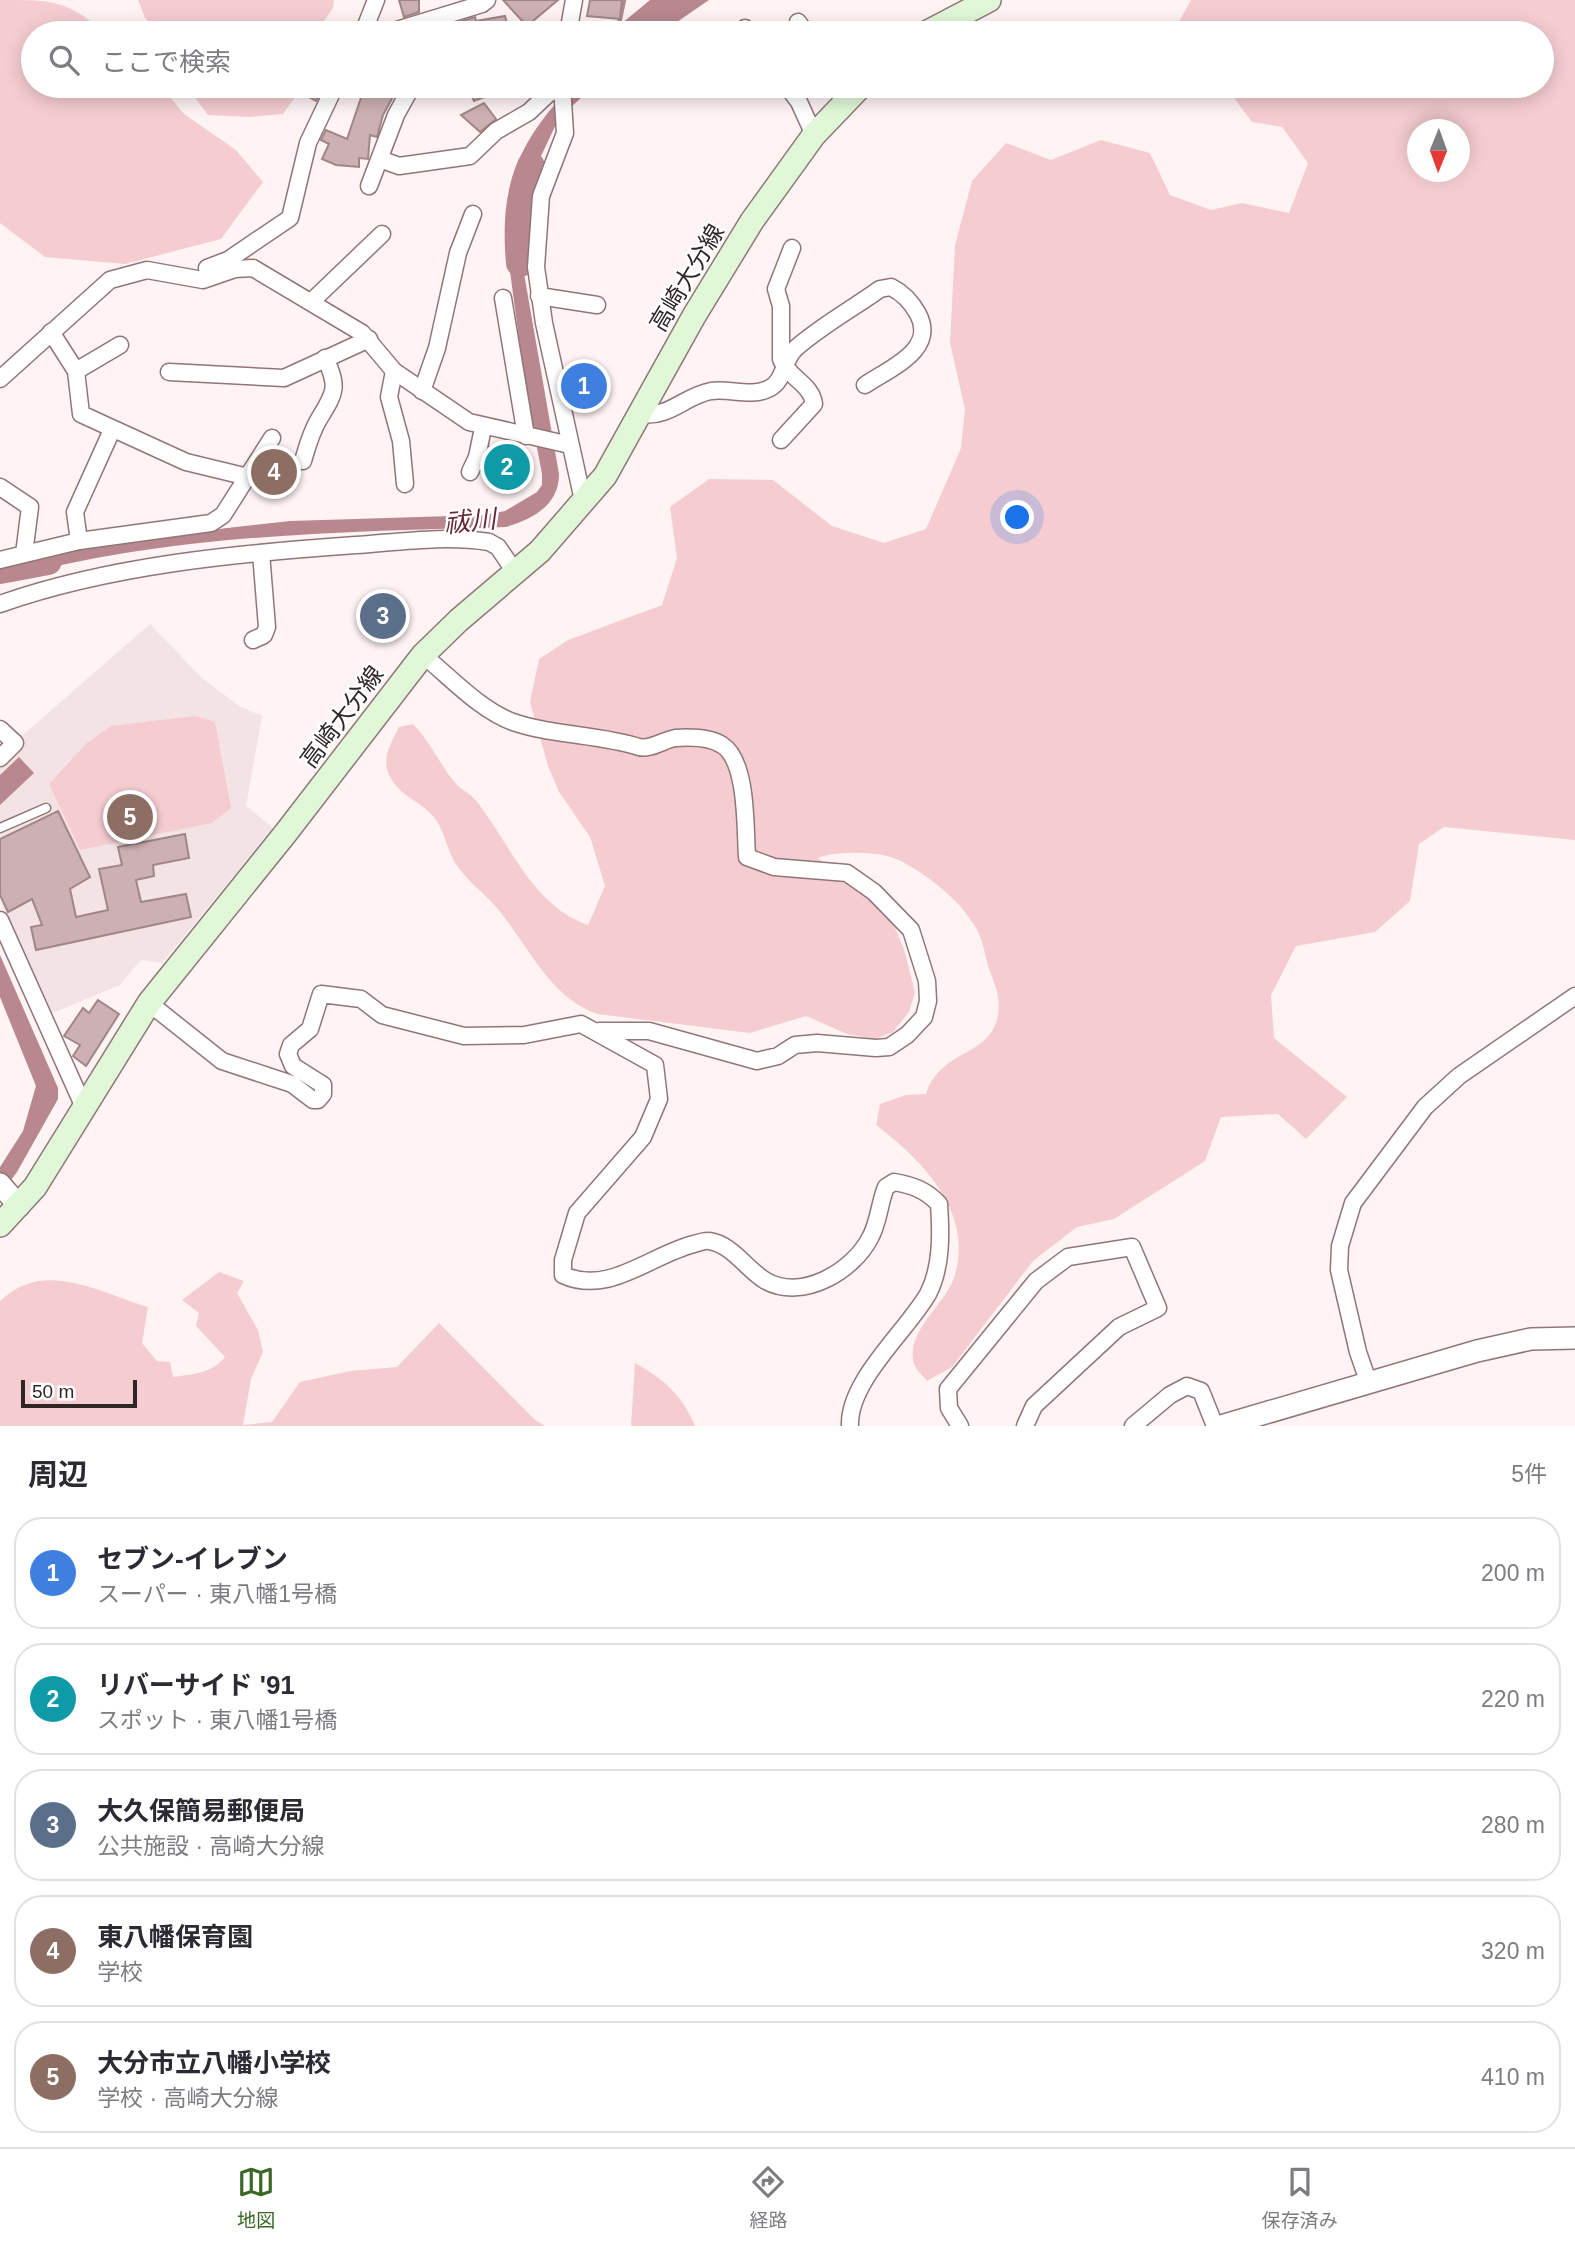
<!DOCTYPE html>
<html lang="ja">
<meta charset="utf-8">
<style>
body{margin:0;font-family:Helvetica,"Noto Sans JP",sans-serif;background:#f2f2f3;color:#2b2b33}
.compass{position:absolute;left:1407px;top:119px;width:63px;height:63px;border-radius:50%;background:#fff;box-shadow:0 4px 18px #0003;rotate:181deg}
.scale{position:absolute;left:21px;bottom:18px;width:116px;box-sizing:border-box;padding-left:7px;border:4px solid #312627;border-top:0;font-size:19px;line-height:24px;white-space:nowrap;color:#312627;-webkit-text-stroke:5px #fff;paint-order:stroke}
.you{position:absolute;left:1018px;top:518px;width:24px;height:24px;margin:-18px;border:5px solid #fff;border-radius:50%;background:#1a73e8;box-shadow:0 0 0 10px #1a73e833}
.badge{display:grid;place-items:center;width:46px;height:46px;border-radius:50%;background:#3a6726;color:#fff;font-size:23px;font-weight:700}
.pin{position:absolute;translate:-50% -50%;border:4px solid #fff;box-shadow:0 2px 7px #0006}
.list{margin:0;padding:0;list-style:none}
h2{display:flex;justify-content:space-between;align-items:center;height:91px;margin:0;padding:0 28px;font-size:30px}
h2 small{font-size:23px;font-weight:400;color:#7c7c81}
.list li{display:grid;grid-template-columns:46px 1fr auto;gap:21px;align-items:center;box-sizing:border-box;height:112px;margin:0 14px 14px;padding:0 14px;border:2px solid #e1e1e2;border-radius:28px}
.list b{display:block;font-size:26px;white-space:nowrap}
.list p{margin:0;font-size:23px;white-space:nowrap;color:#7c7c81}
.list em{font-size:23px;font-style:normal;color:#7c7c81}
.icon{flex:none;width:38px;height:38px;fill:none;stroke:currentColor;stroke-width:2;stroke-linecap:round;stroke-linejoin:round}
.map{position:relative;flex:none;width:1575px;height:1426px;overflow:hidden}
.search{position:absolute;background:#fff;box-shadow:0 4px 18px #0003;left:21px;right:21px;top:21px;height:77px;display:flex;align-items:center;gap:18px;box-sizing:border-box;padding:0 24px;border-radius:38px;color:#7c7c81;font-size:26px}
.sheet{height:721px;background:#fff}
nav{display:flex;justify-content:space-around;align-items:center;box-sizing:border-box;height:98px;border-top:2px solid #e1e1e2;background:#fff;font-size:19px;color:#7c7c81}
nav a{display:grid;justify-items:center;gap:4px}
nav .on{color:#3a6726}
.map>svg:first-child{display:block}
.built{fill:#f3e3e4}
.green{fill:#f5cdd1;fill-rule:evenodd}
.water{fill:#b8888e}
.lines{fill:none;stroke-linecap:round;stroke-linejoin:round}
.stream{stroke:#b8888e;stroke-width:4.5}
.river{stroke:#b8888e;stroke-width:28}
.building{fill:#cdb0b3;stroke:#a18688;stroke-width:2}
.service-casing{stroke:#907679;stroke-width:11}
.minor-casing{stroke:#907679;stroke-width:19}
.tertiary-casing{stroke:#907679;stroke-width:24}
.secondary-casing{stroke:#907679;stroke-width:26}
.service{stroke:#fff;stroke-width:8}
.minor{stroke:#fff;stroke-width:16}
.tertiary{stroke:#fff;stroke-width:21}
.secondary{stroke:#e1f8d8;stroke-width:23}
.labels{text-anchor:middle;stroke-width:5;stroke-linejoin:round;paint-order:stroke}
.street-label{font-size:24px;fill:#312627;stroke:#fff}
.water-label{font-size:26px;font-style:italic;fill:#672935;stroke:#fff}
</style>
<div class="map">
<svg width="1575" height="1426" viewBox="0 0 1575 1426">
<rect width="100%" height="100%" fill="#fff3f4"/>
<polygon class="built" points="150,624 202,678 239,706 262,716 246,806 273,828 162,963 141,960 120,985 50,1014 0,901 0,768 22,748 16,741"/>
<g class="green">
<path d="M0 0C56 0 64 0 107 33H33V86H161L184 114 236 150 263 182 221 239 125 264 45 257 0 223Z"/>
<polygon points="138,0 334,0 333,8 322,24 302,21 302,33 161,33 145,18"/>
<path d="M1191 0H1575V840L1444 827 1419 844 1410 901 1375 932 1296 946 1271 995 1274 1038 1347 1097 1306 1139 1278 1114 1221 1117 1205 1161 1114 1219 1077 1227 1033 1261 952 1367 927 1381C923 1376 916 1370 914 1364 905 1331 945 1305 954 1278 975 1213 923 1161 876 1125L880 1104 906 1095 926 1094C941 1048 990 1058 998 1015 1001 998 995 985 989 969 985 956 983 939 976 928 960 900 929 876 901 861 884 851 836 850 818 858L874 901 893 923 904 949 915 992 909 1012 893 1032 875 1039 847 1034 806 1016 750 1033 598 1014C549 998 528 944 496 907 484 893 466 880 456 864 447 851 445 833 436 820 422 800 397 797 388 772 382 757 392 741 399 727L413 724C432 744 441 767 457 785 464 791 472 795 478 803 511 846 533 906 588 925L605 886 590 837 559 792 548 766 530 702 539 659 568 640 662 605 677 558 670 507 709 479 773 480 832 526 884 543 926 529 961 448 965 409 950 343 955 245 972 181 1006 143 1051 160 1101 140 1150 153 1170 195 1211 210 1242 203 1289 213 1308 163 1282 127 1252 122 1225 86H1542V33H1183L1177 25ZM1418 130H1460V172H1418Z"/>
<polygon points="196,86 303,86 283,114 249,117 208,115 196,99"/>
<polygon points="195,716 215,722 231,808 212,823 80,850 49,784 87,743 111,726"/>
<path d="M219 1272 244 1281 237 1293 258 1330 263 1352 251 1379 243 1425 272 1422 300 1382 350 1371 397 1367 439 1323 534 1419 545 1426H0V1301C44 1258 100 1293 148 1307L142 1343 157 1361 170 1362 173 1377C193 1374 211 1374 225 1357L196 1326 199 1313 182 1300Z"/>
<path d="M635 1363C664 1379 682 1395 695 1426H631Z"/>
</g>
<g class="water">
<polygon points="684,0 709,0 661,33 637,33"/>
<path d="M573 86H594L559 118 517 207 522 262 559 474C559 506 532 519 506 527 341 532 158 534 0 581V569L91 547 227 528 290 521 484 515 505 511 537 492 542 485V474L526 391 505 234H509C509 218 507 199 511 183 520 146 546 111 573 86Z"/>
<polygon points="19,757 34,773 0,805 0,775"/>
<polygon points="0,955 58,1088 58,1099 17,1172 0,1195 0,1167 23,1131 36,1086 0,997"/>
</g>
<g class="lines">
<polyline class="stream" points="617,33 624,0"/>
<g class="river">
<polyline points="632,33 672,0"/>
<path d="M520 263C517 229 518 197 531 166"/>
<polyline points="0,570 48,561"/>
</g>
</g>
<g class="building">
<polygon points="399,0 419,0 419,12 404,17"/>
<polygon points="503,0 558,0 527,26"/>
<polygon points="590,0 622,0 620,19 587,16"/>
<polygon points="505,16 509,31 500,33 462,33 459,22 475,17 476,21"/>
<polygon points="311,86 324,86 316,101 305,95"/>
<polygon points="365,86 399,86 383,115 377,137 370,135 368,159 359,158 359,167 336,165 322,159 329,144 321,140 326,130 347,139"/>
<polygon points="467,86 511,86 511,87 474,101"/>
<polygon points="484,103 496,119 480,132 461,115"/>
<polygon points="582,363 608,378 593,405 570,393 567,377 572,366"/>
<polygon points="490,447 527,453 525,467 531,468 524,481 503,489 503,485 500,484 502,471 486,468"/>
<polygon points="58,811 90,877 70,889 76,917 108,910 99,869 122,865 118,847 185,834 189,858 153,865 154,876 136,880 141,902 186,894 191,917 36,950 31,927 42,925 32,899 8,912 0,895 0,839"/>
<polygon points="98,1000 119,1014 86,1066 73,1056 80,1045 64,1036 83,1008 89,1013"/>
</g>
<g class="lines">
<defs>
<polyline id="service" points="0,828 46,808"/>
<g id="minor">
<polyline points="798,22 806,33"/>
<polyline points="745,28 749,33"/>
<polyline points="363,33 376,0"/>
<polyline points="387,33 482,4 487,0"/>
<polyline points="568,33 574,0"/>
<polyline points="562,86 565,133 541,196 536,267 544,323 584,505"/>
<polyline points="787,86 799,102 814,135"/>
<polyline points="439,88 445,86"/>
<polyline points="380,159 399,166 470,156 496,131 529,112 548,94 562,86"/>
<polyline points="369,186 396,115 412,86"/>
<polyline points="207,268 228,260 290,218 308,143 335,86"/>
<polyline points="539,296 597,305"/>
<polyline points="503,298 526,436"/>
<polyline points="311,302 382,234"/>
<polyline points="51,332 76,371 81,414 186,462 248,477"/>
<polyline points="76,371 120,345"/>
<polyline points="394,371 389,397 401,441 405,484"/>
<polyline points="169,372 284,378 369,339"/>
<polyline points="0,379 110,280 147,270 203,280 235,269 253,268 362,333 394,371 469,422 570,445"/>
<polyline points="422,391 437,348 458,253 473,214"/>
<path d="M641 414C670 418 684 396 711 391 730 388 752 398 770 388 785 380 783 359 796 348 821 326 852 309 880 289L891 287C903 293 912 303 918 314 937 350 890 368 865 385"/>
<path d="M781 440 814 404C812 384 787 377 781 359V306L776 289 792 248"/>
<path d="M303 461C307 447 311 432 319 419 334 394 340 388 325 358"/>
<polyline points="470,472 477,457 483,428"/>
<polyline points="0,487 30,507 24,554"/>
<polyline points="79,541 75,512 112,430"/>
<polyline points="0,560 79,541 211,523 223,515 272,438"/>
<path d="M0 604C110 565 240 553 356 545 399 542 446 535 489 542L498 547 515 572"/>
<polyline points="253,640 264,635 267,627 261,553"/>
<path d="M423 655C450 677 480 710 513 722 554 736 599 734 639 747 650 750 664 740 675 738 689 737 710 737 722 745 748 761 745 829 747 857L774 867 847 873 874 892 911 930 927 981 928 1001 924 1017 907 1035 889 1047 876 1048 817 1043 795 1045 778 1056 757 1061 649 1031H599"/>
<polyline points="0,729 15,743 0,758"/>
<polyline points="0,920 83,1105"/>
<path d="M149 1003 222 1061 292 1084 313 1100H318L323 1094V1085L293 1066 288 1054 291 1045 310 1029 321 994 361 999 382 1015 464 1036 524 1035 581 1024 655 1065 659 1099 643 1137 577 1213 563 1260V1275C609 1296 650 1255 694 1244 698 1243 705 1240 709 1241 732 1244 747 1270 766 1281 803 1301 853 1271 870 1238 879 1222 879 1204 886 1187L894 1182C912 1185 926 1190 939 1204 941 1233 942 1267 928 1294 906 1332 848 1381 850 1426"/>
<polyline points="1368,1381 1358,1352 1339,1270 1340,1246 1353,1203 1425,1107 1459,1076 1575,996"/>
<polyline points="960,1426 949,1408 948,1389 1036,1281 1068,1257 1132,1247 1158,1308 1119,1327 1034,1406 1025,1426"/>
<polyline points="1133,1426 1170,1395 1187,1386 1201,1391 1215,1426"/>
</g>
<g id="tertiary">
<polyline points="0,1184 19,1206"/>
<polyline points="1221,1426 1477,1351 1531,1339 1575,1338"/>
</g>
<g id="secondary">
<polyline points="926,33 989,0"/>
<polyline points="0,1225 35,1187 149,1003 285,834 423,655 459,620 540,551 605,476 694,316 752,221 814,135 861,86"/>
</g>
</defs>
<use href="#service" class="service-casing"/>
<use href="#minor" class="minor-casing"/>
<use href="#tertiary" class="tertiary-casing"/>
<use href="#secondary" class="secondary-casing"/>
<use href="#service" class="service"/>
<use href="#minor" class="minor"/>
<use href="#tertiary" class="tertiary"/>
<use href="#secondary" class="secondary"/>
</g>
<g class="labels">
<g class="street-label">
<text transform="translate(687 278) rotate(-59)" y="8">高崎大分線</text>
<text transform="translate(342 717) rotate(-53)" y="8">高崎大分線</text>
</g>
<g class="water-label">
<text transform="translate(470 521) rotate(-6)" y="9">祓川</text>
</g>
</g>
</svg>
<svg class="compass" viewBox="-18 -18 36 36"><path d="M0-13l5 13h-10z" fill="#e53935"/><path d="M0 13l5-13h-10z" fill="#7c7c81"/></svg>
<div class="scale">50 m</div>
<div class="you"></div>
<div class="pin badge" style="left:584px;top:386px;background:#3f7fe0">1</div>
<div class="pin badge" style="left:507px;top:467px;background:#0f9aa8">2</div>
<div class="pin badge" style="left:383px;top:616px;background:#5c6f8a">3</div>
<div class="pin badge" style="left:274px;top:472px;background:#8d6e63">4</div>
<div class="pin badge" style="left:130px;top:817px;background:#8d6e63">5</div>
<div class="search"><svg class="icon" aria-label="search" viewBox="0 0 24 24"><circle cx="10" cy="10" r="6"/><path d="M15 15l6 6"/></svg>ここで検索</div>
</div>
<section class="sheet">
<h2>周辺<small>5件</small></h2>
<ul class="list">
<li><span class="badge" style="background:#3f7fe0">1</span><div><b>セブン-イレブン</b><p>スーパー · 東八幡1号橋</p></div><em>200 m</em></li>
<li><span class="badge" style="background:#0f9aa8">2</span><div><b>リバーサイド '91</b><p>スポット · 東八幡1号橋</p></div><em>220 m</em></li>
<li><span class="badge" style="background:#5c6f8a">3</span><div><b>大久保簡易郵便局</b><p>公共施設 · 高崎大分線</p></div><em>280 m</em></li>
<li><span class="badge" style="background:#8d6e63">4</span><div><b>東八幡保育園</b><p>学校</p></div><em>320 m</em></li>
<li><span class="badge" style="background:#8d6e63">5</span><div><b>大分市立八幡小学校</b><p>学校 · 高崎大分線</p></div><em>410 m</em></li>
</ul>
</section>
<nav>
<a class="on"><svg class="icon" aria-label="map" viewBox="0 0 24 24"><path d="M3 6l6-2 6 2 6-2v14l-6 2-6-2-6 2zM9 4v14M15 6v14"/></svg>地図</a>
<a><svg class="icon" aria-label="directions" viewBox="0 0 24 24"><path d="M12 3l9 9-9 9-9-9zM9 14v-3h6M13 9l2 2-2 2"/></svg>経路</a>
<a><svg class="icon" aria-label="saved" viewBox="0 0 24 24"><path d="M7 4h10v16l-5-4-5 4z"/></svg>保存済み</a>
</nav>
